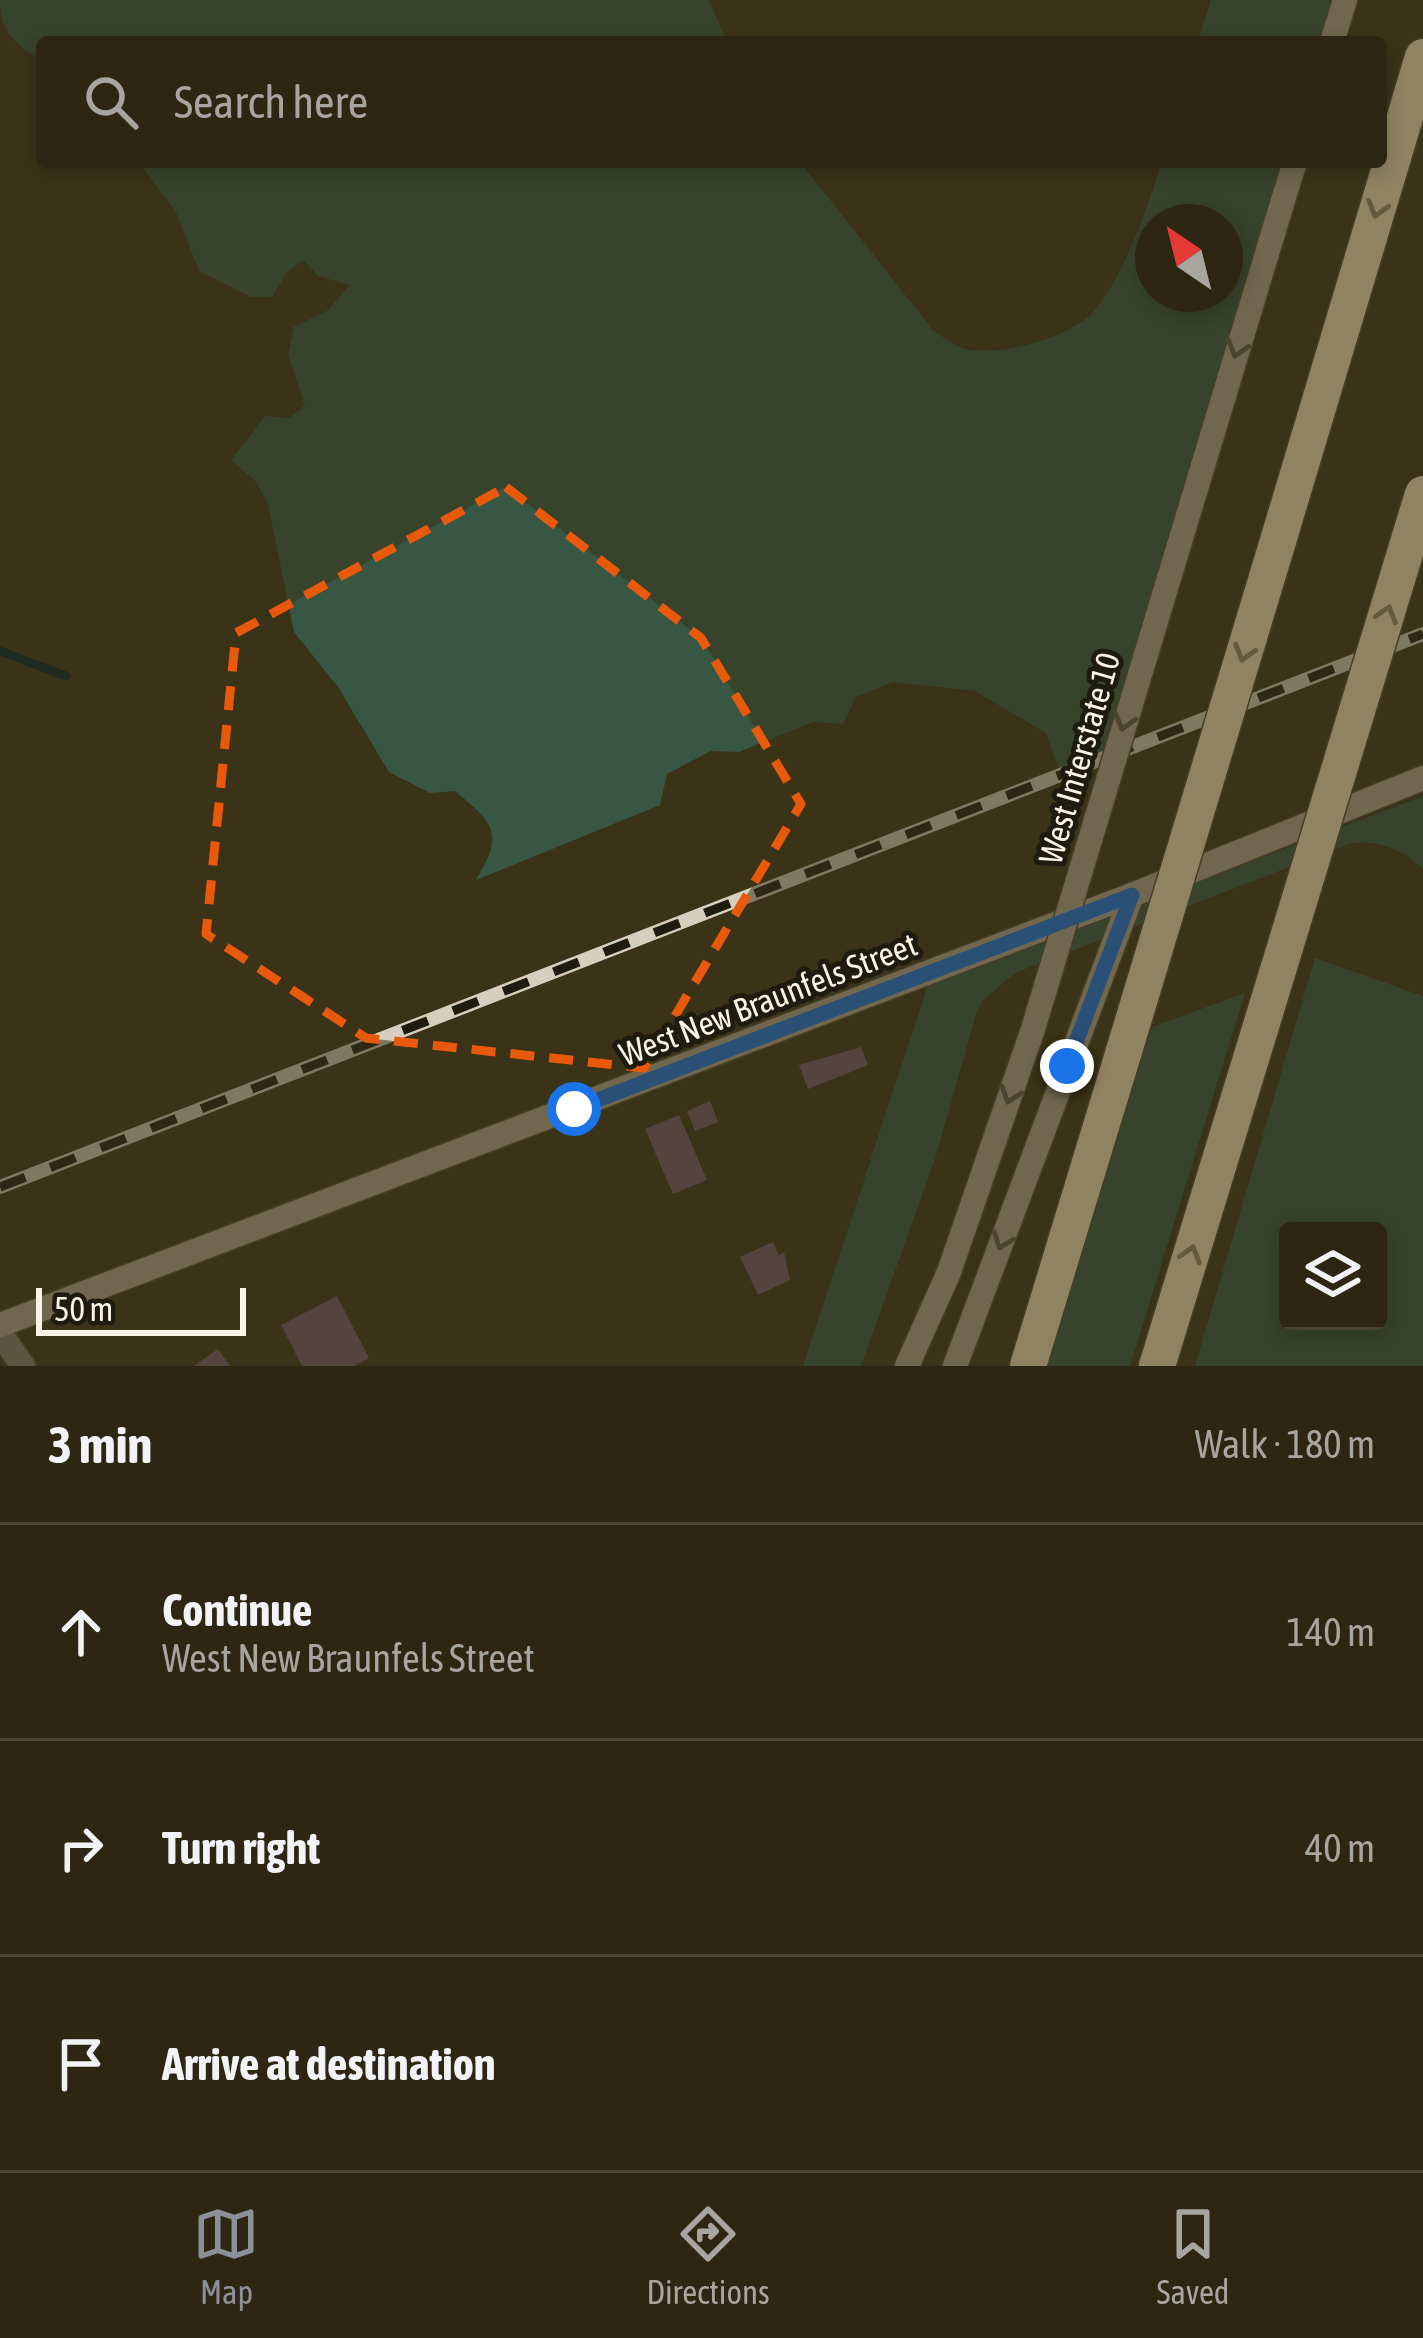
<!DOCTYPE html>
<meta charset="utf-8">
<style>
body{margin:0;font-family:"Asap Condensed",sans-serif;background:#342e1b;color:#f1f3f6}
.controls{position:absolute;right:36px;bottom:36px;display:grid;overflow:hidden;border-radius:12px;box-shadow:0 6px 18px #0003}
.controls button{width:108px;height:108px;display:grid;place-items:center;padding:0;border:0;border-bottom:3px solid #484332;background:#2c2612;color:#f1f3f6;font:60px sans-serif}
.compass{position:absolute;left:1135px;top:204px;width:108px;height:108px;border-radius:50%;background:#2c2612;box-shadow:0 6px 18px #0003;rotate:325deg}
.scale{position:absolute;left:36px;bottom:30px;width:210px;box-sizing:border-box;padding-left:12px;border:6px solid #f9f4e4;border-top:0;font-size:33px;line-height:42px;white-space:nowrap;color:#f9f4e4;-webkit-text-stroke:9px #1e1b0f;paint-order:stroke}
.stop{position:absolute;width:36px;height:36px;margin:-27px;border:9px solid #1a73e8;border-radius:50%;background:#fff}
.stop.end{background:#1a73e8;border-color:#fff;box-shadow:0 3px 12px #0008}
.list{margin:0;padding:0;list-style:none}
h2{display:flex;justify-content:space-between;align-items:center;height:156px;margin:0;padding:0 48px;font-size:51px}
h2 small{font-size:39px;font-weight:400;color:#a6a59f}
.list li{display:grid;grid-template-columns:78px 1fr auto;gap:36px;align-items:center;box-sizing:border-box;height:216px;padding:0 48px;border-top:3px solid #484332}
.list b{display:block;font-size:45px;white-space:nowrap}
.list p{margin:0;font-size:39px;white-space:nowrap;color:#a6a59f}
.list em{font-size:39px;font-style:normal;color:#a6a59f}
.icon{flex:none;width:66px;height:66px;fill:none;stroke:currentColor;stroke-width:2;stroke-linecap:round;stroke-linejoin:round}
.map{position:relative;flex:none;width:1423px;height:1366px;overflow:hidden}
.search{position:absolute;background:#2c2612;box-shadow:0 6px 18px #0003;left:36px;right:36px;top:36px;height:132px;display:flex;align-items:center;gap:30px;box-sizing:border-box;padding:0 42px;border-radius:12px;color:#a6a59f;font-size:45px}
.sheet{height:804px;background:#2c2612}
nav{display:flex;justify-content:space-around;align-items:center;box-sizing:border-box;height:168px;border-top:3px solid #484332;background:#2c2612;font-size:33px;color:#a6a59f}
nav a{display:grid;justify-items:center;gap:6px}
nav .on{color:#8c9099}
.map>svg:first-child{display:block}
.green{fill:#375744;fill-rule:evenodd}
.lines{fill:none;stroke-linecap:round;stroke-linejoin:round}
.stream{stroke:#002432;stroke-width:9}
.building{fill:#75586e}
.street-casing{stroke:#564e35;stroke-width:27}
.secondary-casing{stroke:#564e35;stroke-width:27}
.highway-casing{stroke:#564e35;stroke-width:39}
.street{stroke:#857e70;stroke-width:24}
.secondary{stroke:#b4a791;stroke-width:24}
.highway{stroke:#f8e5c2;stroke-width:36}
.rail-casing{stroke:#d5cfbd;stroke-width:14}
.rail{stroke:#1e1b0f;stroke-width:9;stroke-dasharray:27;stroke-linecap:butt}
.secondary-bridge-casing{stroke:#564e35;stroke-width:27;stroke-linecap:butt}
.highway-bridge-casing{stroke:#564e35;stroke-width:39;stroke-linecap:butt}
.secondary-bridge{stroke:#b4a791;stroke-width:24}
.highway-bridge{stroke:#f8e5c2;stroke-width:36}
.oneway{stroke:#968a71}
.oneway2{stroke:#625a4a}
.route{stroke:#1a73e8;stroke-width:15}
.marked{fill:none;stroke:#e8590c;stroke-width:9;stroke-dasharray:24 15;stroke-linejoin:round}
.labels{text-anchor:middle;stroke-width:10;stroke-linejoin:round;paint-order:stroke}
.street-label{font-size:33px;fill:#f9f4e4;stroke:#1e1b0f}
</style>
<div class="map">
<svg width="1423" height="1366" viewBox="0 0 1423 1366">
<rect width="100%" height="100%" fill="#3b3318"/>
<g class="green">
<path d="M0 0H709L727 42H42V60C15 45 0 31 0 0Z"/>
<polygon points="1211,0 1345,0 1332,42 1198,42"/>
<path d="M139 162H800L933 330C943 337 954 346 965 349 1001 356 1062 340 1090 315 1121 286 1149 203 1162 162H1295L1110 756 1061 775 1046 733 975 691 893 682 856 697 843 724 813 722 739 752 711 751 667 774 660 805 476 880C504 834 495 824 455 791L430 793 389 772 338 687 294 632 268 504 256 482 231 460 265 416 289 418 305 405 288 355 294 327 327 311 350 285 318 276 304 260 287 272 272 297H251L199 271 176 212ZM1153 222H1225V294H1153Z"/>
<path d="M1423 796V869C1405 850 1375 838 1349 844L1015 973 982 1001 976 1014 936 1156 861 1366H803L928 985Z"/>
<path d="M1315 958 1423 996V1366H1195ZM1288 1231H1378V1321H1288Z"/>
<polygon points="1245,993 1130,1366 1048,1366 1152,1027"/>
</g>
<g class="lines">
<polyline class="stream" points="0,651 66,676"/>
</g>
<g class="building">
<polygon points="861,1047 868,1065 808,1089 799,1065"/>
<polygon points="710,1101 718,1122 695,1131 687,1111"/>
<polygon points="679,1115 707,1180 673,1194 645,1129"/>
<polygon points="773,1242 779,1255 784,1252 790,1280 758,1295 740,1257"/>
<polygon points="337,1296 369,1358 354,1366 302,1366 281,1325"/>
<polygon points="218,1349 230,1366 194,1366"/>
</g>
<g class="lines">
<defs>
<polyline id="street" points="0,1333 23,1366"/>
<g id="secondary">
<polyline points="1332,42 1345,0"/>
<polyline points="1284,197 1295,162"/>
<polyline points="0,1325 1132,895 1423,778"/>
<polyline points="907,1366 949,1272"/>
<polyline points="955,1366 1132,895"/>
</g>
<g id="highway">
<polyline points="1278,541 1423,57"/>
<polyline points="1028,1366 1124,1051"/>
<polyline points="1157,1366 1279,967"/>
</g>
</defs>
<use href="#street" class="street-casing"/>
<use href="#secondary" class="secondary-casing"/>
<use href="#highway" class="highway-casing"/>
<use href="#street" class="street"/>
<use href="#secondary" class="secondary"/>
<use href="#highway" class="highway"/>
<defs>
<polyline id="rail" points="0,1187 1423,634"/>
</defs>
<use href="#rail" class="rail-casing"/>
<use href="#rail" class="rail"/>
<defs>
<polyline id="secondary-bridge" points="949,1272 1033,1029 1284,197"/>
<g id="highway-bridge">
<polyline points="1279,967 1423,494"/>
<polyline points="1124,1051 1278,541"/>
</g>
</defs>
<use href="#secondary-bridge" class="secondary-bridge-casing"/>
<use href="#highway-bridge" class="highway-bridge-casing"/>
<use href="#secondary-bridge" class="secondary-bridge"/>
<use href="#highway-bridge" class="highway-bridge"/>
</g>
<defs><path id="oneway-chevron" d="M-2-3.5L2.5 0L-2 3.5" fill="none" stroke-width="1.6" stroke-linecap="round" stroke-linejoin="round" transform="scale(3)"/></defs>
<g class="oneway">
<use href="#oneway-chevron" transform="translate(1377 209) rotate(107)"/>
<use href="#oneway-chevron" transform="translate(1387 614) rotate(-73)"/>
<use href="#oneway-chevron" transform="translate(1244 653) rotate(107)"/>
<use href="#oneway-chevron" transform="translate(1191 1254) rotate(-73)"/>
</g>
<g class="oneway2">
<use href="#oneway-chevron" transform="translate(1237 349) rotate(107)"/>
<use href="#oneway-chevron" transform="translate(1124 722) rotate(106)"/>
<use href="#oneway-chevron" transform="translate(1010 1095) rotate(109)"/>
<use href="#oneway-chevron" transform="translate(1002 1241) rotate(111)"/>
</g>
<g class="lines">
<polyline class="route" points="574,1109 1132,895 1067,1066"/>
</g>
<path d="M0 0H1423V1366H0ZM506 487 701 638 801 804 644 1068 366 1038 206 934 236 633Z" fill="#3b3318" fill-opacity=".55" fill-rule="evenodd"/>
<path class="marked" d="M506 487 701 638 801 804 644 1068 366 1038 206 934 236 633Z"/>
<g class="labels">
<g class="street-label">
<text transform="translate(1079 758) rotate(-74)" y="12">West Interstate 10</text>
<text transform="translate(768 999) rotate(-21)" y="12">West New Braunfels Street</text>
</g>
</g>
</svg>
<div class="controls">
<button><svg class="icon" aria-label="layers" viewBox="0 0 24 24"><path d="M12 4l9 5-9 5-9-5zM3 14l9 5 9-5"/></svg></button>
</div>
<svg class="compass" viewBox="-18 -18 36 36"><path d="M0-13l5 13h-10z" fill="#e53935"/><path d="M0 13l5-13h-10z" fill="#a6a59f"/></svg>
<div class="scale">50 m</div>
<div class="stop" style="left:574px;top:1109px"></div>
<div class="stop end" style="left:1067px;top:1066px"></div>
<div class="search"><svg class="icon" aria-label="search" viewBox="0 0 24 24"><circle cx="10" cy="10" r="6"/><path d="M15 15l6 6"/></svg>Search here</div>
</div>
<section class="sheet">
<h2>3 min<small>Walk · 180 m</small></h2>
<ul class="list">
<li><svg class="icon" aria-label="ahead" viewBox="0 0 24 24"><path d="M12 20V5M6 11l6-6 6 6"/></svg><div><b>Continue</b><p>West New Braunfels Street</p></div><em>140 m</em></li>
<li><svg class="icon" aria-label="right" viewBox="0 0 24 24"><path d="M7 20v-9h11M14 6l5 5-5 5"/></svg><div><b>Turn right</b></div><em>40 m</em></li>
<li><svg class="icon" aria-label="arrive" viewBox="0 0 24 24"><path d="M6 21V4h12l-3 4 3 4H6"/></svg><div><b>Arrive at destination</b></div></li>
</ul>
</section>
<nav>
<a class="on"><svg class="icon" aria-label="map" viewBox="0 0 24 24"><path d="M3 6l6-2 6 2 6-2v14l-6 2-6-2-6 2zM9 4v14M15 6v14"/></svg>Map</a>
<a><svg class="icon" aria-label="directions" viewBox="0 0 24 24"><path d="M12 3l9 9-9 9-9-9zM9 14v-3h6M13 9l2 2-2 2"/></svg>Directions</a>
<a><svg class="icon" aria-label="saved" viewBox="0 0 24 24"><path d="M7 4h10v16l-5-4-5 4z"/></svg>Saved</a>
</nav>
